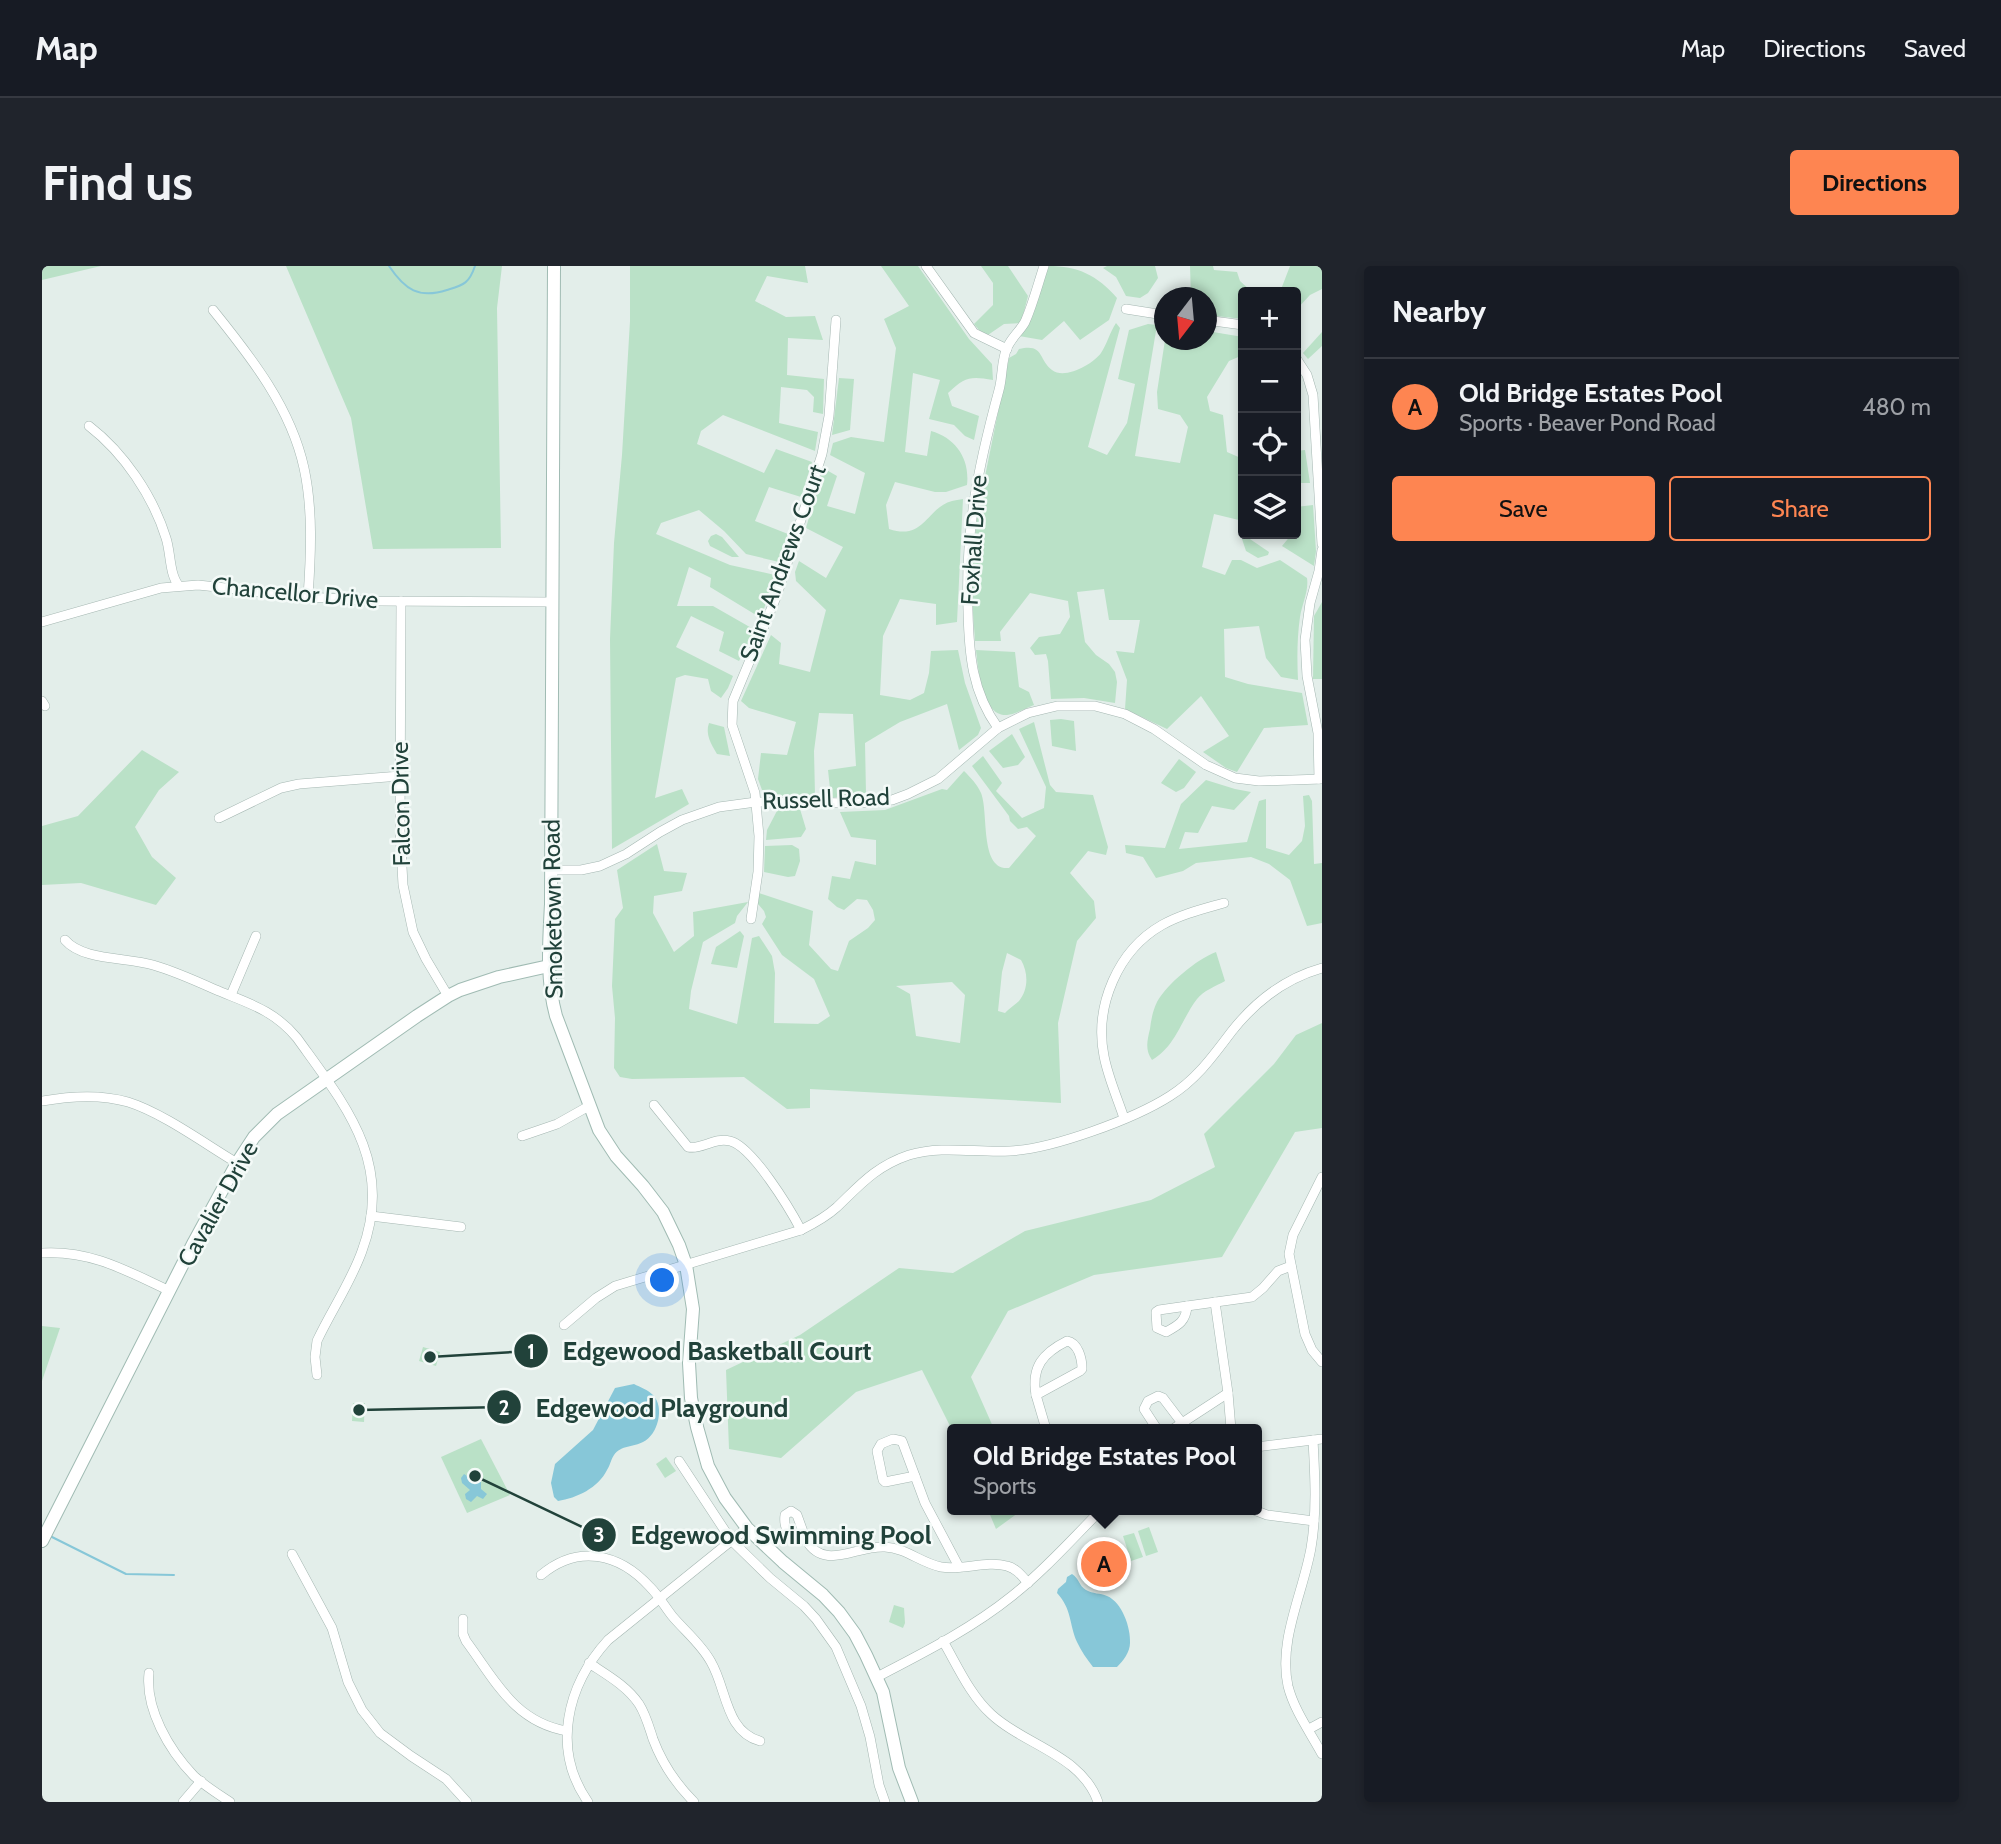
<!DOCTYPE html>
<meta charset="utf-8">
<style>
body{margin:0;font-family:Cabin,sans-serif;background:#20242c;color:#f1f3f6}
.controls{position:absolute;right:21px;top:21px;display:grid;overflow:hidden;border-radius:7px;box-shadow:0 4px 10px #0003}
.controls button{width:63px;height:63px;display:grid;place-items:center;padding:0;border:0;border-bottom:2px solid #363941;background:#171b24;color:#f1f3f6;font:35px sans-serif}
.compass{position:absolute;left:1112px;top:21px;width:63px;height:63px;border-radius:50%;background:#171b24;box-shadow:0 4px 10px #0003;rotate:196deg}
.you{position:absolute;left:621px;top:1015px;width:24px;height:24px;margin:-18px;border:5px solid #fff;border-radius:50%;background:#1a73e8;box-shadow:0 0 0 10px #1a73e833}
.badge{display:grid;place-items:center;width:46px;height:46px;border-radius:50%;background:#fe8551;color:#111;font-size:23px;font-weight:700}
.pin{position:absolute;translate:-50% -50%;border:4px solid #fff;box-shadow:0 2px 7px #0006}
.popup{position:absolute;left:905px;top:1158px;width:315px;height:91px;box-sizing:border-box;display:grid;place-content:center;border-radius:7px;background:#171b24;filter:drop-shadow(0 2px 5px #0005);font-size:23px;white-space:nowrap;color:#9ea1a6}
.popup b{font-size:26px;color:#f1f3f6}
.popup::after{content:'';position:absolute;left:50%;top:100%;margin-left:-14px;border:14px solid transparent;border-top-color:#171b24}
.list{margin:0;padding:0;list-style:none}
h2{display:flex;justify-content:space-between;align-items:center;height:91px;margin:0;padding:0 28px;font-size:30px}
h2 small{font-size:23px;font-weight:400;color:#9ea1a6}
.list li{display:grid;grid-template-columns:46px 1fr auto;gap:21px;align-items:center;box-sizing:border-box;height:98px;padding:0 28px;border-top:2px solid #363941}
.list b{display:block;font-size:26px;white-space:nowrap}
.list p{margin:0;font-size:23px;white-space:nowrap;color:#9ea1a6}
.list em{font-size:23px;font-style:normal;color:#9ea1a6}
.actions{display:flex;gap:14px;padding:21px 28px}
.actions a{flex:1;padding:16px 0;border:2px solid #fe8551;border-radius:7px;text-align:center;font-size:24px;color:#fe8551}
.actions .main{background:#fe8551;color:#111}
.icon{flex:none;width:38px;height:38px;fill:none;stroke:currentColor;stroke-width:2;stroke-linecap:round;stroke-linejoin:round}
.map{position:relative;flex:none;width:1280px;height:1536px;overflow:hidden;border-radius:7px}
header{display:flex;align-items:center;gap:42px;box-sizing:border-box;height:98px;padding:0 35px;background:#171b24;border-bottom:2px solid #363941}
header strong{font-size:33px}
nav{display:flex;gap:38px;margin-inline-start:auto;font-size:24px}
.intro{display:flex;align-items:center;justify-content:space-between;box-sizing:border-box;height:168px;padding:0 42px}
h1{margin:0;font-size:49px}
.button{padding:18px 32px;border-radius:7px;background:#fe8551;color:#111;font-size:24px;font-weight:700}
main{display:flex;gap:42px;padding:0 42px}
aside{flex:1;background:#171b24;border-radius:7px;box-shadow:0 4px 10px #0003}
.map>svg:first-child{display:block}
.green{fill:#bae1c7;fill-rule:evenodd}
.water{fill:#87c7d8}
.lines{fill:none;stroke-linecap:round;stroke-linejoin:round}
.stream{stroke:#87c7d8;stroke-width:2}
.street-casing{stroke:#a5b7b2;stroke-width:10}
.secondary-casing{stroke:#a0bbb3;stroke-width:14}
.street{stroke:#fff;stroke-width:9}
.secondary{stroke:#fff;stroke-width:12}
.labels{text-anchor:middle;stroke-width:5;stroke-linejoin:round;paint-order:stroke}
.street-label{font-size:24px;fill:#21423a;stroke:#f4faf8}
.leader{fill:none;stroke:#21423a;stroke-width:2.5}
.callout-dot{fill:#21423a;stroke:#f4faf8;stroke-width:2.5}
.mark-label{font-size:21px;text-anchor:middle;font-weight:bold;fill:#fff}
.callout-label{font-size:26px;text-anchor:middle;font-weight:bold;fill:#21423a;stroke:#f4faf8;stroke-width:5;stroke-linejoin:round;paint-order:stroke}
</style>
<header>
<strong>Map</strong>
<nav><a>Map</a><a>Directions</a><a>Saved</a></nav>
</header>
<div class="intro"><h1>Find us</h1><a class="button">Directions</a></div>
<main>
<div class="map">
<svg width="1280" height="1536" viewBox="0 0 1280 1536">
<rect width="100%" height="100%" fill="#e3eeea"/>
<g class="green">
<polygon points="0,0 59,0 0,14"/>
<polygon points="244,0 460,0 455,42 459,282 331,283 309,152"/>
<polygon points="588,0 763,0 766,17 725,10 713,35 744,51 773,50 781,74 746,72 745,109 782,113 781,148 771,146 772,131 765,124 739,121 737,157 776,166 773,185 681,149 659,165 655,178 722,207 734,183 770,196 759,231 727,221 713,255 746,268 737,296 704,288 682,265 657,244 619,257 614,268 688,299 733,309 719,352 668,321 669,312 647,301 635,340 671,340 713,364 697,395 677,385 682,366 649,350 634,381 691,410 686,422 679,432 669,425 666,413 643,409 634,412 613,532 640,523 647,538 570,583 568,373 572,277 580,189 588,55"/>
<path d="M839 0H876L927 73 950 98 951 114C928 110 923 111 906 127L910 140 937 150 932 174 923 170 912 159 887 153 898 114 871 107 863 186 885 190 889 165C914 172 928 193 925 219L904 226H893L853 216 844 239 847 263C883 275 884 242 910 235 913 234 917 234 921 233L915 356 894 359V338L858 333 841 370 838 429 868 434 882 427 887 407 889 385 916 384 923 417 939 462 936 469 917 484 905 438 858 456 823 477 824 527 789 532 786 504 814 500 811 448 777 447 772 485 773 529 731 530 720 524 716 513 719 487 745 489 754 456 707 442 699 435 729 369 739 377 737 398 768 406 784 344 754 315 753 306 757 295 784 312 801 281 764 262 781 202 795 210 785 240 813 248 823 207 788 189 791 177 809 171 842 176 854 82 842 53 867 40Z"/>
<polygon points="939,0 966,0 986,30 979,57 962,58 943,71 932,58 951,39 951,17"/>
<path d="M1006 0C1036 0 1055 9 1075 32L1067 54 1038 74 1022 55 1000 74 977 70 987 57Z"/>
<polygon points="1065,0 1113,0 1116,12 1106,27 1098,32 1084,30 1074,11 1061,2"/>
<polygon points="1148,0 1171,0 1172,4 1195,6 1198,15 1210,26 1201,26 1201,53 1165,49 1164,32 1149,31"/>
<polygon points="1248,0 1280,0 1280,23 1268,29 1254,44 1254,26 1238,26"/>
<path d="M1074 57 1078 62 1046 181 1065 189 1085 157 1093 118 1076 113 1087 64 1106 58 1115 59 1093 190 1138 197 1146 161 1138 149 1116 143 1115 126 1123 74H1164L1165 65 1201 71V89L1187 95 1165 131 1168 145 1181 149 1185 186 1201 193V200L1198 201 1201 216V255L1172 248 1160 301 1183 309 1190 294H1199L1215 302 1238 294 1265 312C1267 325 1260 338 1258 351 1255 372 1255 393 1256 414L1239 411 1224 392 1217 360 1182 363 1183 411 1206 418 1260 427 1266 459 1222 462 1195 506 1184 502 1161 486 1187 470 1159 430 1125 463 1083 443 1085 414 1074 385 1092 387 1098 354H1067L1062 323 1035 326 1043 376 1054 389 1067 398 1073 406 1075 416 1073 437 1042 432 1009 433 1006 395 1004 388 993 389 988 382 997 371 1018 368 1028 351 1026 335 988 327 958 366 959 375H933L929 318 935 250 967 92 974 88 977 83C1002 77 996 93 1010 104 1023 114 1051 98 1059 87 1065 78 1068 66 1074 57Z"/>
<polygon points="1280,66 1280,80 1266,93 1261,87"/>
<polygon points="797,112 812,113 808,164 790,169"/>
<polygon points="1263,184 1268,217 1254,217 1254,185"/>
<polygon points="1271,239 1274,285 1272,300 1240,280 1250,268 1254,268 1254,264 1257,259 1254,257 1254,241"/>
<polygon points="674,268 680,271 697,291 690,291 668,280 666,275 669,270"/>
<polygon points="1205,271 1227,286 1226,289 1216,292 1204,285 1200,273"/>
<polygon points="1280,336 1280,413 1271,413 1272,350"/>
<path d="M934 384 973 386 977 421 987 426 992 439C984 442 974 448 965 449 940 451 936 402 934 384Z"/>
<polygon points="1019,453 1032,455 1034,485 1010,480 1008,454"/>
<path d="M992 456 1008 519 1014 526 1051 529 1066 581 1064 589 1046 585 1028 607 1052 635 1054 652 1035 675 1016 757 1019 837 768 823V842L745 843 702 811 590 813 578 811 572 802 573 752 570 720 573 653 581 642 575 604 615 578 622 605 645 607 640 625 612 630 611 647 632 686 652 670 651 646 706 636 695 650 693 657 661 676 649 725 647 743 695 758 710 672 717 670 730 690 733 707 732 757 776 758 788 750 772 713 740 689 720 658 724 651 722 645 716 638 717 627 771 645 767 679 789 703 796 705 807 675 826 662 833 654 831 644 825 634 815 633 802 644 795 641 786 633 790 610 808 613 813 595 834 599V574L809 571 798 546 843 544 900 523 905 524 922 505C929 512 935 518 939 527 947 546 937 605 967 602L994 570 985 561 976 563 968 555 967 550 930 500 941 490 960 517 954 525 980 552 1002 542 1004 521 977 463ZM965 687 979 694C986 706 987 723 977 735 973 739 967 742 963 747L956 745 960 706ZM910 716 923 729 918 777 874 770 868 728 854 720Z"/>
<path d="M667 457 682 461 688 490 675 488C669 478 663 468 667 457Z"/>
<polygon points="970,468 983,491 976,499 961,502 947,485"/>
<polygon points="100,484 137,506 117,524 93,561 110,591 134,612 114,639 39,617 0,619 0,560 36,550"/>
<polygon points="1137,493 1154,506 1142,522 1134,526 1119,517"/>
<polygon points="1164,514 1193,523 1209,526 1192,544 1170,540 1156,567 1143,566 1137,583 1205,576 1217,535 1224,533 1224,582 1247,589 1260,575 1263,560 1261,530 1267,529 1270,535 1272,598 1280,597 1280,657 1265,660 1248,614 1227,598 1209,591 1154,597 1141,605 1114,612 1101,591 1084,587 1083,579 1123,582 1139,538"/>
<polygon points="736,543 758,543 764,563 759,571 724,574 725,564"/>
<polygon points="750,579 757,583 758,595 753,610 746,611 722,606 723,580"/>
<polygon points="698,665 702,670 695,702 669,698 674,681"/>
<path d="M1174 686 1183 715C1174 720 1161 725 1155 733 1139 754 1134 780 1110 794 1103 784 1105 775 1108 763 1109 754 1111 744 1115 736 1125 718 1155 693 1174 686Z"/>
<polygon points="1280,757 1280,862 1253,866 1180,991 1052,1009 966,1045 929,1111 952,1163 910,1164 880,1104 814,1126 739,1192 687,1183 684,1104 758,1069 857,1002 911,1007 983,965 1109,934 1173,901 1162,868 1232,798 1254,769"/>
<polygon points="0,1060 18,1062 0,1115"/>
<polygon points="381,1081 398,1086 394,1100 377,1095"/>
<polygon points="311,1137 323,1137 322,1156 310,1155"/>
<polygon points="439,1173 468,1229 425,1247 399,1191"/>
<polygon points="624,1191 634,1205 623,1212 614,1198"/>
<polygon points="946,1244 980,1244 954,1263"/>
<polygon points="1107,1261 1116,1286 1104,1290 1096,1265"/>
<polygon points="1092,1267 1101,1291 1089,1295 1081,1270"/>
<polygon points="852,1339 862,1342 863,1357 861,1362 847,1356"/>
</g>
<g class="water">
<path d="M592 1118C598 1121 606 1124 611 1129 623 1141 616 1169 601 1176 592 1181 579 1179 572 1189 569 1193 568 1200 565 1204 556 1222 535 1232 516 1235L512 1231 509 1217 513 1198 551 1164 573 1122Z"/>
<polygon points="422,1208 430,1213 434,1211 439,1213 439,1223 445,1228 441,1233 435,1230 429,1236 424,1233 423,1228 428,1224 420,1217 419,1212"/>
<polygon points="1063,1278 1069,1279 1072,1283 1071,1288 1068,1292 1072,1305 1058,1310 1049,1283"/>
<path d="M1030 1308C1037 1312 1037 1320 1044 1324 1051 1328 1058 1327 1065 1330 1080 1336 1089 1362 1088 1377 1088 1386 1081 1395 1075 1401H1051C1045 1393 1039 1385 1035 1376 1027 1358 1030 1343 1015 1327L1016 1323 1024 1316 1025 1311Z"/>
</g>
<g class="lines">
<g class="stream">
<path d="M347 0C363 24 377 33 405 24 421 19 427 18 433 0"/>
<polyline points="8,1270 84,1308 132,1309"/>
</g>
<defs>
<g id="street">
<polyline points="884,0 932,67 965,83"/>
<polyline points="1084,43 1122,49"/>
<path d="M171 44C209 91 249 142 262 202 271 243 269 288 266 331"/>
<polyline points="1164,54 1201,59"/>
<polyline points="1254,92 1265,109 1271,129 1280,278"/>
<path d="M47 160C82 187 111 230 124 272 129 287 127 308 137 320"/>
<polyline points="359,335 358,564 361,619 371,666 384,693 406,730"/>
<polyline points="0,356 119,322 156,319 266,331 336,335 510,336"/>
<polyline points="0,435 3,440"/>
<path d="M956 462C930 426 927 388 926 345 923 264 936 201 957 124 961 110 959 95 965 82 969 72 978 65 983 56 991 38 996 18 1002 0"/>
<polyline points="1277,513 1276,467 1265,410 1263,374 1268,337 1277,305 1280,284"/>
<polyline points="177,552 239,522 257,518 358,510"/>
<polyline points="509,604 539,604 558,600 584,588 618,566 640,554 677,541 714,536 818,537 850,534 866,528 896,513 956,462 986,447 1015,440 1053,440 1083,448 1112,463 1164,499 1193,512 1217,515 1280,513"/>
<polyline points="709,653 716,606 717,570 713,527 690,459 691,435 735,329 780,188 787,150 794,54"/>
<path d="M23 674C41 695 85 691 111 699 132 705 152 714 172 723 205 737 231 743 255 772 303 839 353 897 320 985 309 1016 289 1045 275 1075L273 1091 275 1109"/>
<polyline points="189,729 214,670"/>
<path d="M0 835C28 830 59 828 86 836 121 847 163 878 195 897"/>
<path d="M612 839 646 881C660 884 672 871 688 875 710 880 748 943 759 964"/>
<path d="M1082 852C1075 831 1066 811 1062 790 1052 740 1076 684 1120 659 1140 648 1161 643 1182 637"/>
<polyline points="480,870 515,858 547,840"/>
<polyline points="1280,911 1251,969 1247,988 1263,1068 1270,1084 1280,1096"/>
<polyline points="329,950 419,961"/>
<path d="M0 987C49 984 85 1005 128 1025"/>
<polyline points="1173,1036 1186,1127 1189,1163"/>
<polyline points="1145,1040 1210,1031 1221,1022 1236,1005 1249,1000"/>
<path d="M1145 1040C1144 1055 1137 1059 1124 1066L1115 1062 1114 1046 1117 1044Z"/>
<path d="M522 1059 554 1032 573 1020 759 964C771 958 784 951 795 941 818 919 834 900 867 889 901 879 934 887 968 885 1010 883 1092 853 1128 830 1155 813 1171 790 1190 765 1213 736 1244 712 1280 702"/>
<path d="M1025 1075C1036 1077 1040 1092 1040 1103L1038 1105 994 1129C989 1101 1001 1087 1025 1075Z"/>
<polyline points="994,1129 1004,1163"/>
<polyline points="1140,1157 1186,1127"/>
<polyline points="1115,1163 1102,1143 1106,1135 1116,1130 1121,1132 1140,1157 1131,1163"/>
<polygon points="851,1173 860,1175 873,1210 843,1216 841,1214 835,1185 839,1178"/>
<path d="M1271 1174C1273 1210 1275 1247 1269 1282 1261 1327 1236 1375 1246 1420 1252 1444 1268 1466 1280 1488"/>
<polyline points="1214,1181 1280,1173"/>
<polyline points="637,1195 689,1274 728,1312 762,1340 774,1353 794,1381 819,1440 828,1471 837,1519 843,1536"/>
<polyline points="873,1210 883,1237 917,1301"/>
<polyline points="1212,1244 1225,1249 1272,1255"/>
<path d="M749 1245 755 1249 764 1274C749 1274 741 1263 743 1249Z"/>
<path d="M764 1274C783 1306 814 1279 843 1281 864 1282 879 1297 899 1301 921 1305 944 1294 965 1300 974 1302 980 1310 986 1317"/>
<polyline points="250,1288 290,1362 306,1416 320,1444 338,1467 369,1490 404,1513 425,1536"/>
<path d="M499 1309C536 1278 577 1287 608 1321 617 1330 623 1341 631 1351 644 1366 660 1379 669 1396 685 1423 683 1465 718 1475"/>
<path d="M421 1353V1368L424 1375C453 1414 472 1456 525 1465"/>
<path d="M901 1375C915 1399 928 1429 949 1448 982 1479 1040 1489 1056 1536"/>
<path d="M547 1397C565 1409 585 1420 597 1438 604 1449 607 1461 611 1473 620 1497 634 1518 652 1536"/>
<path d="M107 1407C103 1443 127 1484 152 1510 163 1520 176 1528 188 1536"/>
<path d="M835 1411C881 1387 929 1363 970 1330 1002 1305 1030 1273 1059 1244"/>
<polyline points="1267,1463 1280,1456"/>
<polyline points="141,1536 159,1515"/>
<path d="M546 1536C509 1483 525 1419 566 1374L705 1262"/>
</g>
<g id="secondary">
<path d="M512 0 509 638C507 676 504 713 514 750L557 864 574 890 601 920 621 946 637 979 644 999 651 1043 647 1097 649 1132 655 1161 666 1200 683 1232 705 1262 741 1296 781 1329 797 1346 813 1368 824 1389 841 1426 857 1502 870 1536"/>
<polyline points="0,1275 152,976 195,897 212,871 235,848 375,750 406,730 418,724 457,711 507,700"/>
</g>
</defs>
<use href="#street" class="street-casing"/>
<use href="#secondary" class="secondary-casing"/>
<use href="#street" class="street"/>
<use href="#secondary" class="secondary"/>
</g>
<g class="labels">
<g class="street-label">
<text transform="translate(932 274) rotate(-86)" y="8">Foxhall Drive</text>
<text transform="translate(741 297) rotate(-70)" y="8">Saint Andrews Court</text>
<text transform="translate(253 327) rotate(5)" y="8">Chancellor Drive</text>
<text transform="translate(784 533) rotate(-2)" y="8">Russell Road</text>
<text transform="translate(359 538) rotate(-91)" y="8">Falcon Drive</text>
<text transform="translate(511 643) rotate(-91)" y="8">Smoketown Road</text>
<text transform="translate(176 938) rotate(-61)" y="8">Cavalier Drive</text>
</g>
</g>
<path class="leader" d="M388 1091L489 1085M317 1144L462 1141M433 1210L557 1269"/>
<g class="callout-dot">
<circle cx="388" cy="1091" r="7"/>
<circle cx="317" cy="1144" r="7"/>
<circle cx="433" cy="1210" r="7"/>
<circle cx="489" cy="1085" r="18"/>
<circle cx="462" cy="1141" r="18"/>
<circle cx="557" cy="1269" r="18"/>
</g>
<g class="mark-label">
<text x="489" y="1093">1</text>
<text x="462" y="1149">2</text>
<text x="557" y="1276">3</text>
</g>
<g class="callout-label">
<text x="675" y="1094">Edgewood Basketball Court</text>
<text x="620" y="1151">Edgewood Playground</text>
<text x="739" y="1278">Edgewood Swimming Pool</text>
</g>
</svg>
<div class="controls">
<button>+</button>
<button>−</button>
<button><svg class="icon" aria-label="locate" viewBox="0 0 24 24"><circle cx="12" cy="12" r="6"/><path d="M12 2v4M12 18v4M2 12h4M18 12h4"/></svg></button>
<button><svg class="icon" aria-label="layers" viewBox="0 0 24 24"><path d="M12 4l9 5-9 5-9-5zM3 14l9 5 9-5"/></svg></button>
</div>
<svg class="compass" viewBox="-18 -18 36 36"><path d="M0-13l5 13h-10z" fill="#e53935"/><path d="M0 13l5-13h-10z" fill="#9ea1a6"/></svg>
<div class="you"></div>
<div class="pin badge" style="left:1062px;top:1298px">A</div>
<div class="popup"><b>Old Bridge Estates Pool</b>Sports</div>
</div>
<aside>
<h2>Nearby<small></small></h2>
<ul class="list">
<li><span class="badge">A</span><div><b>Old Bridge Estates Pool</b><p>Sports · Beaver Pond Road</p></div><em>480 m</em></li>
</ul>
<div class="actions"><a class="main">Save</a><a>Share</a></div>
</aside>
</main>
